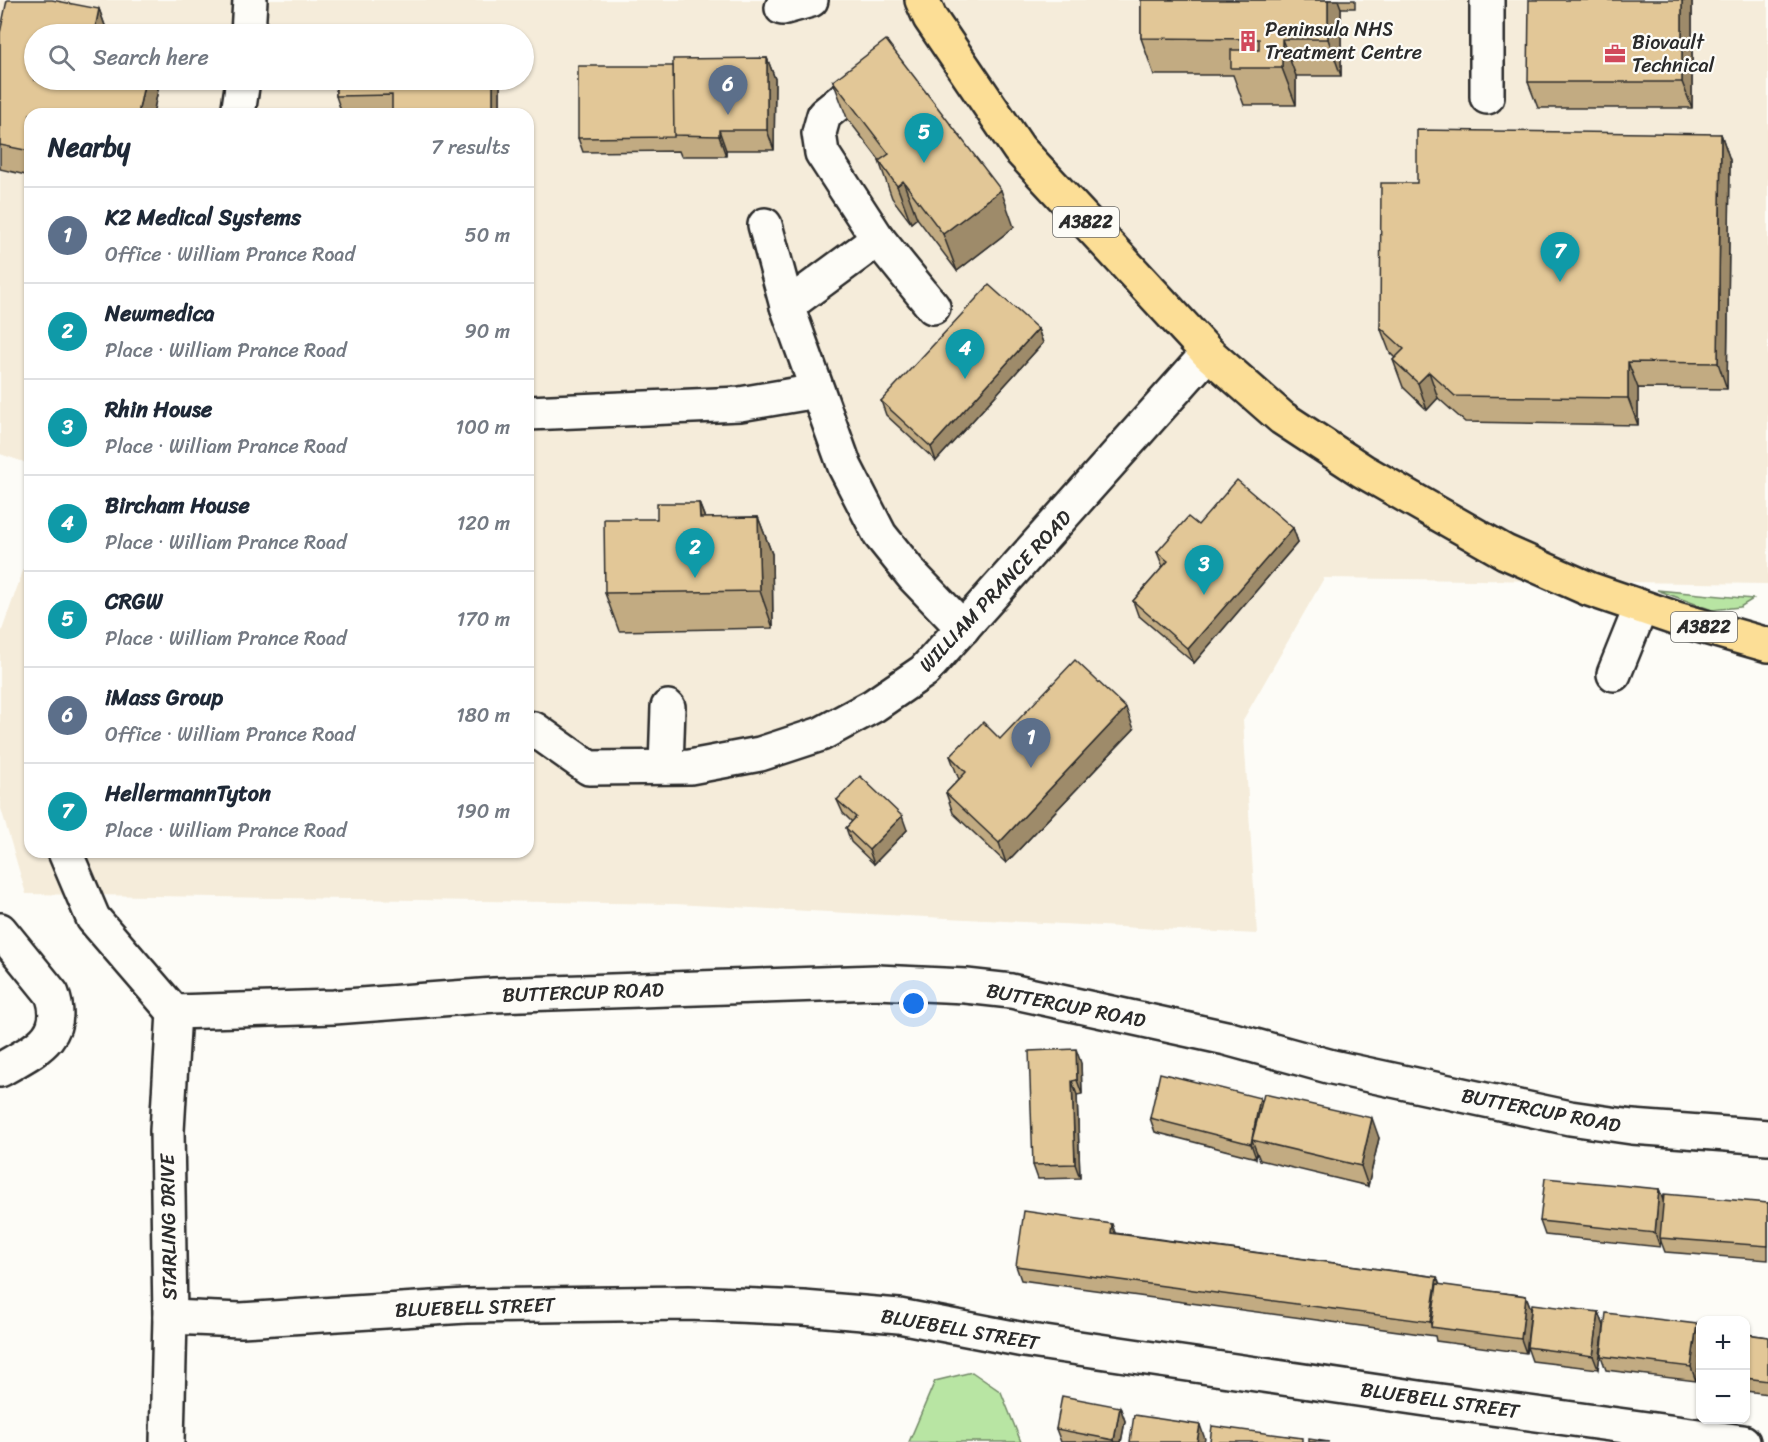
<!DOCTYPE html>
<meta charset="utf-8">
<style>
body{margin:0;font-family:Sriracha,sans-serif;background:#f6f6f7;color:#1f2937}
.controls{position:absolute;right:18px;bottom:18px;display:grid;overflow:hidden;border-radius:12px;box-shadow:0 2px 4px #0004}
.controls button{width:54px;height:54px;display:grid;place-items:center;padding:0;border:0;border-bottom:2px solid #e0e1e3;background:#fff;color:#1f2937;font:30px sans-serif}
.you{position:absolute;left:914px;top:1004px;width:21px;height:21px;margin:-15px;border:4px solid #fff;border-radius:50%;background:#1a73e8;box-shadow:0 0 0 9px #1a73e833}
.badge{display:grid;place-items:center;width:39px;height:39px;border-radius:50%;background:#2563eb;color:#fff;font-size:20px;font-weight:700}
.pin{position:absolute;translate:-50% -50px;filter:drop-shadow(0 2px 3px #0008)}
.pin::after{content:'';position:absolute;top:32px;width:21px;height:18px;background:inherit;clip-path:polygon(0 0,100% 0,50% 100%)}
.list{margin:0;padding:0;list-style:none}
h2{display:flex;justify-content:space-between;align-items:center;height:78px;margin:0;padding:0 24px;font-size:26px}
h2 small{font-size:20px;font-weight:400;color:#747a83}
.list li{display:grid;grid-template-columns:39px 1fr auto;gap:18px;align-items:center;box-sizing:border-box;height:96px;padding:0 24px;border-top:2px solid #e0e1e3}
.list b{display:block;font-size:22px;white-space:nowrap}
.list p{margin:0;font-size:20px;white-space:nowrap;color:#747a83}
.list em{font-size:20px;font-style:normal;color:#747a83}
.icon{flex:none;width:33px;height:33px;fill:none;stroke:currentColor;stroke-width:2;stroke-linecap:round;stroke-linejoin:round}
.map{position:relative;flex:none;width:1768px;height:1442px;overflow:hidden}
.search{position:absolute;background:#fff;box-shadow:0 2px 4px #0004;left:24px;top:24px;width:510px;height:66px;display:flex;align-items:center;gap:15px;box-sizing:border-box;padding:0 21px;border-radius:33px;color:#747a83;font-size:22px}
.panel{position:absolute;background:#fff;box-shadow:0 2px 4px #0004;left:24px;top:108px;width:510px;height:750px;border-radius:18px}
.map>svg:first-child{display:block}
.built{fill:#f5ecda;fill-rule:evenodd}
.green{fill:#b8e5a3;stroke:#728867;stroke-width:1.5}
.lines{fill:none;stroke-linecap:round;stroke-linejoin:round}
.minor-casing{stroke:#2b2b2b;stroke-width:38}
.major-casing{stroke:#2b2b2b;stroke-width:38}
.minor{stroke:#fdfcf7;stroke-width:33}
.major{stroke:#fcde96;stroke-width:33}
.wall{fill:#c2ab82;stroke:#2b2b2b;stroke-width:1.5}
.shaded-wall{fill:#9e8b6a;stroke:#2b2b2b;stroke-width:1.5}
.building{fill:#e2c797;stroke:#2b2b2b;stroke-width:1.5}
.labels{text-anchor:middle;stroke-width:4.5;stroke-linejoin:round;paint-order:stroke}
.shield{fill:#fdfcf7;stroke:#6a6a68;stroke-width:1.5}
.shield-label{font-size:18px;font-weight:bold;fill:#2b2b2b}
.poi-label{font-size:20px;fill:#2b2b2b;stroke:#fdfcf7;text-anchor:start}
.street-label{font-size:20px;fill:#2b2b2b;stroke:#fdfcf7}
</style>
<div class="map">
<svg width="1768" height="1442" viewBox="0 0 1768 1442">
<rect width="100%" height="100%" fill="#fdfcf7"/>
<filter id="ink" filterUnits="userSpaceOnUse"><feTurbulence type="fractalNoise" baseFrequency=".0167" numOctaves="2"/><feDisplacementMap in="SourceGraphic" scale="12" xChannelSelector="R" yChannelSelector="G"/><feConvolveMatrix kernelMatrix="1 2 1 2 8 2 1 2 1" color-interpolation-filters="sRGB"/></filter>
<g filter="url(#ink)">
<path class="built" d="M0 0H1768V584L1324 578 1243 720 1257 934 674 904 26 894 0 805V636L30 551V852H528V114H30V464L0 454ZM34 34H524V80H34Z"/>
<g class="green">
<polygon points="1657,590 1753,599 1740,607 1712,610"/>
<polygon points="972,1372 1001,1392 1021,1442 909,1442 935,1381"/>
</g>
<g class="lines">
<defs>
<g id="minor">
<polyline points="782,8 811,0"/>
<polyline points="248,34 250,0"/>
<polyline points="1487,97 1487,0"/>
<polyline points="238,114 243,80"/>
<polyline points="765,225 787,306 845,467 880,535 913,576 963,628"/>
<polyline points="878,239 933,307"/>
<polyline points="787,306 878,239 822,153 819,133 824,115 874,74"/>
<polyline points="528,413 740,404 817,391"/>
<polyline points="1614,674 1641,607"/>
<polyline points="528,728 534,729 589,768 690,767 760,754 821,734 873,706 924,671 1208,353"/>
<polyline points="666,767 668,707"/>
<polyline points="65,852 93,918 174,1012"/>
<path d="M0 930 52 994C68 1038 32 1051 0 1070"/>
<polyline points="174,1012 334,1007 494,995 877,982 966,986 1011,991 1226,1038 1332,1067 1570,1118 1632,1127 1768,1137"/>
<polyline points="170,1317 241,1320 466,1306 689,1303 803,1308 899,1316 1024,1340 1433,1400 1743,1442"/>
<polyline points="167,1442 170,1317 167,1131 174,1012"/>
</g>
<polyline id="major" points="922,0 930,18 1019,149 1208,353 1282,418 1363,471 1505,552 1589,589 1677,619 1768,645"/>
</defs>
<use href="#minor" class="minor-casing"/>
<use href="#major" class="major-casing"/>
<use href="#minor" class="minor"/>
<use href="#major" class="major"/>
</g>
<g class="wall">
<polygon points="1141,0 1355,0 1355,8 1341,8 1341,76 1296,76 1296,105 1244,105 1233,75 1154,75 1141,38"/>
<polygon points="1692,0 1692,108 1538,108 1528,82"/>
<polygon points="99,9 107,31 34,80 160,80 153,114 30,114 30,176 0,169 0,33"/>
<polygon points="767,58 775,79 774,150 726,150 726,156 681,156 679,151 583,152 578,138 673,66"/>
<polygon points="336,80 500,80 500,114 342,114 336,96"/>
<polygon points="833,81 1014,227 957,271 917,218 911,223 892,198 879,161 880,161 847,118"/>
<polygon points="1721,134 1730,160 1727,389 1638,388 1638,425 1465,422 1438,398 1427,410 1403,387 1393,360 1395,358 1390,353 1380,327 1417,183"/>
<polygon points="1038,329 1043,343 936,461 886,415 881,401"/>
<polygon points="699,503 705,518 758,517 772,554 773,628 619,631 605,593 657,519"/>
<polygon points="1198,525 1293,528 1298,542 1194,663 1138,615 1133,601 1163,567 1157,552"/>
<polygon points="1134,729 1006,863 953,813 946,793 959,779 958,777 950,756 1000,739"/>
<polygon points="837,800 907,830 874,864 851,842 846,828 852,822 843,813"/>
<polygon points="1081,1063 1082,1094 1077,1095 1080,1178 1038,1179 1033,1165"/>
<polygon points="1260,1098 1262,1102 1379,1138 1368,1186 1260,1160 1257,1153 1256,1158 1155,1132 1150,1118"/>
<polygon points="1659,1189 1664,1201 1768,1203 1768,1260 1665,1252 1660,1239 1660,1247 1545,1235 1540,1221"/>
<polygon points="1115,1233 1437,1277 1439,1285 1526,1296 1531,1309 1599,1312 1604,1326 1598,1369 1532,1361 1527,1347 1526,1353 1436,1341 1435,1336 1021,1280 1016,1266"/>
<polygon points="1697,1324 1701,1334 1701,1346 1696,1381 1606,1370 1601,1356"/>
<polygon points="1746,1334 1768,1337 1768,1394 1746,1391"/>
<polygon points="1120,1407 1125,1421 1121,1442 1061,1442 1056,1429"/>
</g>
<g class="shaded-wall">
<polygon points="1328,0 1338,0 1341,8 1341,76 1328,39"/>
<polygon points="1682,0 1692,0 1692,108 1682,82"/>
<polygon points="99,9 108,34 95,29"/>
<polygon points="1282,39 1296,76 1296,105 1282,68"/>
<polygon points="767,58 775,79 774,150 767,130"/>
<polygon points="145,80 160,80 153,114 138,114"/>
<rect x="493" y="80" width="7" height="34"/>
<polygon points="719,130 726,150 726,156 719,136"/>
<polygon points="1721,134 1730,160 1727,389 1718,363"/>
<polygon points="903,181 917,218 911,223 897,186"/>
<polygon points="1001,190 1014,227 957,271 943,234"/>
<polygon points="1038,329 1043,343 936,461 931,447"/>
<polygon points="1628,362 1638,388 1638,425 1628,398"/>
<polygon points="1429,372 1438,398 1427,410 1418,383"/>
<polygon points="699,503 713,540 700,518"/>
<polygon points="758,517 772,554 773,628 760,591"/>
<polygon points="1293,528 1298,542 1194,663 1188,649"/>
<polygon points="1126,708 1134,729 1006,863 999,843"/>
<polygon points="902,816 907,830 874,864 869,850"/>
<polygon points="1076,1049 1081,1063 1082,1094 1077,1080"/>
<polygon points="1072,1081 1077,1095 1080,1178 1075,1164"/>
<polygon points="1260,1098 1265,1112 1252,1140 1257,1153 1256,1158 1251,1144"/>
<polygon points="1372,1118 1379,1138 1368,1186 1361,1166"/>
<polygon points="1659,1189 1664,1203 1660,1247 1655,1233"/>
<polygon points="1112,1224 1117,1238 1111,1233"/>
<polygon points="1437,1277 1442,1291 1432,1327 1430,1322"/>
<polygon points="1526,1296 1531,1309 1526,1353 1521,1339"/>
<polygon points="1599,1312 1604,1326 1598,1369 1593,1356"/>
<polygon points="1697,1324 1701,1334 1701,1346 1696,1381 1691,1367"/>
<polygon points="1120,1407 1125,1421 1121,1442 1115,1442 1114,1440"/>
<polygon points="1200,1425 1205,1439 1204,1442 1197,1442"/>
</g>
<g class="building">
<polygon points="7,0 52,0 99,9 95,29 123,34 34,34 34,80 145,80 138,114 30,114 30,151 0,145 0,33"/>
<polygon points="1141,0 1328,0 1328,39 1282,39 1282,68 1231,68 1231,50 1259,50 1259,39 1141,38"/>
<polygon points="1529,0 1682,0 1682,82 1528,82"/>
<polygon points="886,40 1001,190 943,234 903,181 897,186 879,161 889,154 833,81"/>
<polygon points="767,58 767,130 719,130 719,136 673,135 673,59"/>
<polygon points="578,66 673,66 674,137 578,138"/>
<polygon points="336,80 493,80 493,114 392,114 392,95 336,96"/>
<polygon points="1417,130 1721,134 1718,363 1628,362 1628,398 1455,396 1429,372 1418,383 1393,360 1404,349 1380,327 1381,183 1417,183"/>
<polygon points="989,285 1038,329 931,447 881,401"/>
<polygon points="1237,480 1293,528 1188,649 1133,601 1168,561 1157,552 1188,517 1198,525"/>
<polygon points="657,503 699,503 700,518 758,517 760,591 605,593 604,519 657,519"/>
<polygon points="1075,660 1126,708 999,843 946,793 966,772 950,756 983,722 1000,739"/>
<polygon points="860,776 902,816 869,850 846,828 856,817 837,800"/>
<polygon points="1076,1049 1077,1080 1072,1081 1075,1164 1033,1165 1029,1051"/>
<polygon points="1160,1073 1260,1098 1251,1144 1150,1118"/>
<polygon points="1264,1094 1372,1118 1361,1166 1252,1140"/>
<polygon points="1545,1178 1659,1189 1655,1233 1540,1221"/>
<polygon points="1664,1194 1768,1203 1768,1246 1660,1238"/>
<polygon points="1024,1211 1112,1224 1111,1233 1437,1277 1430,1322 1016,1266"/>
<polygon points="1437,1284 1526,1296 1521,1339 1431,1327"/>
<polygon points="1532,1304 1599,1312 1593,1356 1527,1347"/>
<polygon points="1606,1313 1697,1324 1691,1367 1601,1356"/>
<polygon points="1746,1334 1768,1337 1768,1381 1746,1378"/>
<polygon points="1062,1396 1120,1407 1114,1440 1056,1429"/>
<polygon points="1134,1415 1200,1425 1197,1442 1130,1442"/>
<polygon points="1212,1426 1302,1438 1302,1442 1210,1442"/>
<polygon points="1309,1439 1329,1442 1309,1442"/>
</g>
</g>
<defs>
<symbol id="building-bare" viewBox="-9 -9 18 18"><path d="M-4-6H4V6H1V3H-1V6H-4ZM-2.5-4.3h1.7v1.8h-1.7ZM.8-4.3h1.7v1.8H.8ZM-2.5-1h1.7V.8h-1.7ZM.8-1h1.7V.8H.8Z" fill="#d1495b" stroke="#fdfcf7" stroke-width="2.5" paint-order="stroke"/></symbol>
<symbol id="office-bare" viewBox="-9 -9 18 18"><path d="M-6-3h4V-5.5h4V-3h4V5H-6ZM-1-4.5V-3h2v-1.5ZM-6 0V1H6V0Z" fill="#d1495b" stroke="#fdfcf7" stroke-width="2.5" paint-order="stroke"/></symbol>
</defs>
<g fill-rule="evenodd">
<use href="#building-bare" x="1233" y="26" width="30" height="30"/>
<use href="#office-bare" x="1600" y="39" width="30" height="30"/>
</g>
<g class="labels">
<g class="shield">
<rect x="1053" y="207" width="66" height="30" rx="4.5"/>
<rect x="1671" y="612" width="66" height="30" rx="4.5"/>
</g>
<g class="shield-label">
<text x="1086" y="228">A3822</text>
<text x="1704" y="633">A3822</text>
</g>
<g class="poi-label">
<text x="1265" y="36">Peninsula NHS<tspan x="1265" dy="23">Treatment Centre</tspan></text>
<text x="1632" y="49">Biovault<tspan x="1632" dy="23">Technical</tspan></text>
</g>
<g class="street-label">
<text transform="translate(995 591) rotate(-47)" y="7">WILLIAM PRANCE ROAD</text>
<text transform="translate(583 992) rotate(-2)" y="7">BUTTERCUP ROAD</text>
<text transform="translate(1066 1005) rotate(11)" y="7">BUTTERCUP ROAD</text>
<text transform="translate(1541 1110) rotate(11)" y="7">BUTTERCUP ROAD</text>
<text transform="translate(168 1227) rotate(-91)" y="7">STARLING DRIVE</text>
<text transform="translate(475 1307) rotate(-2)" y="7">BLUEBELL STREET</text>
<text transform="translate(960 1329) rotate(10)" y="7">BLUEBELL STREET</text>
<text transform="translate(1440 1400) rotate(8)" y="7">BLUEBELL STREET</text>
</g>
</g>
</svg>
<div class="controls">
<button>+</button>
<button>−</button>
</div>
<div class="you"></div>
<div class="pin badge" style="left:1031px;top:768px;background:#5c6f8a">1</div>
<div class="pin badge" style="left:695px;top:578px;background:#0f9aa8">2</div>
<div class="pin badge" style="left:1204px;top:595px;background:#0f9aa8">3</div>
<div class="pin badge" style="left:965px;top:379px;background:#0f9aa8">4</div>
<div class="pin badge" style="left:924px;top:163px;background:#0f9aa8">5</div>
<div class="pin badge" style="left:728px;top:115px;background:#5c6f8a">6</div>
<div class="pin badge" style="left:1560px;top:282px;background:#0f9aa8">7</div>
<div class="search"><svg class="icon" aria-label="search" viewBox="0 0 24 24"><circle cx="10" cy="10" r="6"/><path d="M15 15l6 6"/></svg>Search here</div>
<section class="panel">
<h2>Nearby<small>7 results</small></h2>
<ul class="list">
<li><span class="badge" style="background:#5c6f8a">1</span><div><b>K2 Medical Systems</b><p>Office · William Prance Road</p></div><em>50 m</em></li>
<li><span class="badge" style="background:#0f9aa8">2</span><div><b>Newmedica</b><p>Place · William Prance Road</p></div><em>90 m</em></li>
<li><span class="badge" style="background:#0f9aa8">3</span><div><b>Rhin House</b><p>Place · William Prance Road</p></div><em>100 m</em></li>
<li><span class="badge" style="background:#0f9aa8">4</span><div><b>Bircham House</b><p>Place · William Prance Road</p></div><em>120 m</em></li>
<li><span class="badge" style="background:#0f9aa8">5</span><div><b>CRGW</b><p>Place · William Prance Road</p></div><em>170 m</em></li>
<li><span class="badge" style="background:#5c6f8a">6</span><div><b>iMass Group</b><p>Office · William Prance Road</p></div><em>180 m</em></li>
<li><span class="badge" style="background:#0f9aa8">7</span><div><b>HellermannTyton</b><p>Place · William Prance Road</p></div><em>190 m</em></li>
</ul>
</section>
</div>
